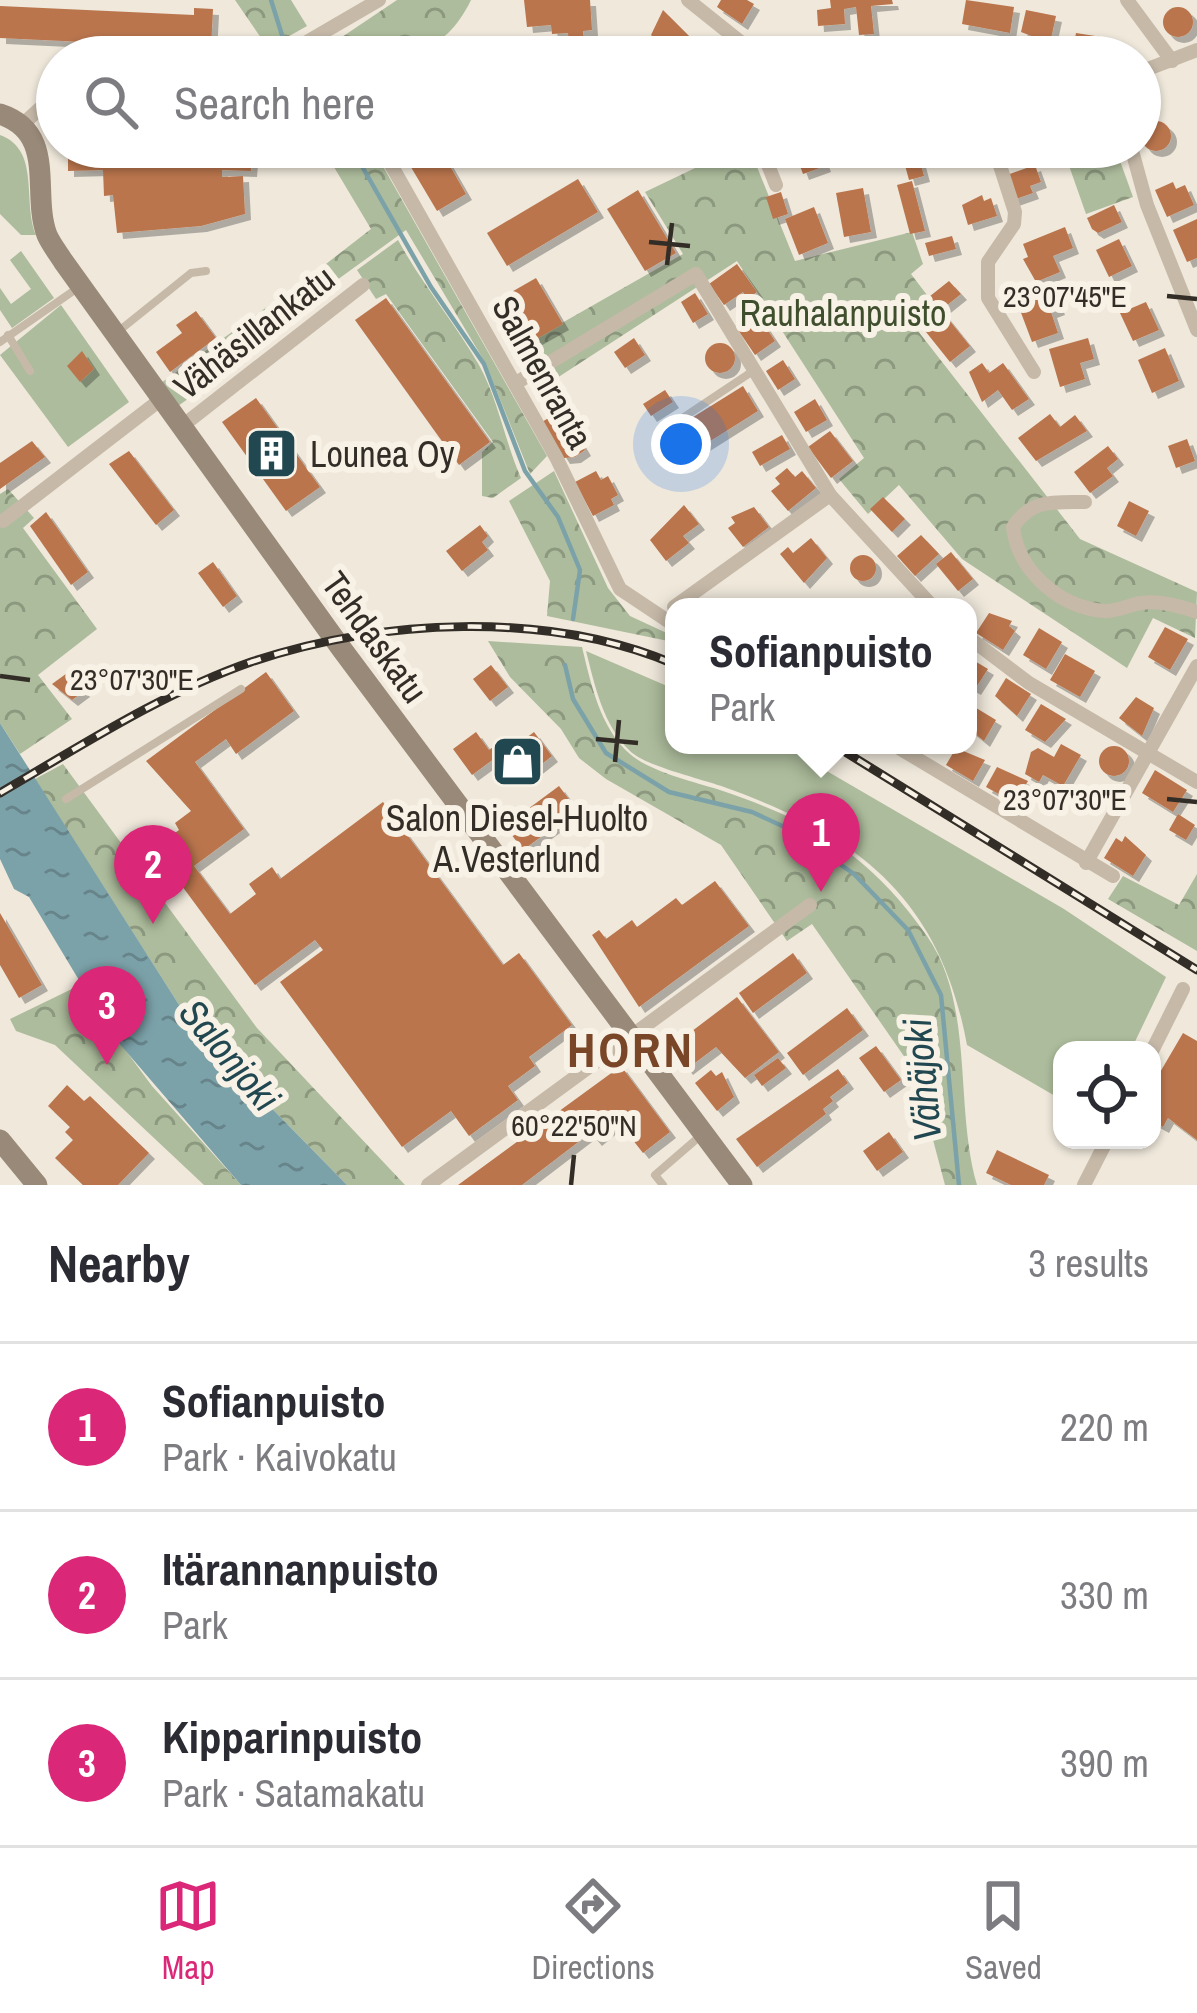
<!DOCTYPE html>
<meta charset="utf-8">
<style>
body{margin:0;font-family:"Archivo Narrow",sans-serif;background:#f2f2f3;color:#2b2b33}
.controls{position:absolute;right:36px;bottom:36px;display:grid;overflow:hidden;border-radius:24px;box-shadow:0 3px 9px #0004}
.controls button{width:108px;height:108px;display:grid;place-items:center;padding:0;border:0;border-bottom:3px solid #e1e1e2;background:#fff;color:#2b2b33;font:60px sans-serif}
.you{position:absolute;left:681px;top:444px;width:42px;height:42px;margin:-30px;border:9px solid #fff;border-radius:50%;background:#1a73e8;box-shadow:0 0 0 18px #1a73e833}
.badge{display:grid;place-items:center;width:78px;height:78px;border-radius:50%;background:#db2777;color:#fff;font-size:39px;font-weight:700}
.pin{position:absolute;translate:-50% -99px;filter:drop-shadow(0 3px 6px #0008)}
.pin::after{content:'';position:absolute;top:63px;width:42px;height:36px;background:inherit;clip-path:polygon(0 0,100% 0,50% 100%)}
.popup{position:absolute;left:665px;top:598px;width:312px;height:156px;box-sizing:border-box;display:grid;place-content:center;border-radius:24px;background:#fff;filter:drop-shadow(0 3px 9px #0005);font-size:39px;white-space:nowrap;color:#7c7c81}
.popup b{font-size:45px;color:#2b2b33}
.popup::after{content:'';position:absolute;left:50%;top:100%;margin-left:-24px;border:24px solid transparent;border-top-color:#fff}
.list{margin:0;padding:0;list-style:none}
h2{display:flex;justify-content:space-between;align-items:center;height:156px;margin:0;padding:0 48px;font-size:51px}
h2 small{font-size:39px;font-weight:400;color:#7c7c81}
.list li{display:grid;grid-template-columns:78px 1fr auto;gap:36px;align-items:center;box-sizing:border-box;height:168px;padding:0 48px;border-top:3px solid #e1e1e2}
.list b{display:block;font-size:45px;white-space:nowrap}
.list p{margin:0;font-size:39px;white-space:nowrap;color:#7c7c81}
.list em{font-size:39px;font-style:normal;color:#7c7c81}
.icon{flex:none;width:66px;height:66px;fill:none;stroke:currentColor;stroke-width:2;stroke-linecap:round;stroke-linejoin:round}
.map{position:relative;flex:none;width:1197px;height:1185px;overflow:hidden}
.search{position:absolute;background:#fff;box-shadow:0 3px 9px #0004;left:36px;right:36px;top:36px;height:132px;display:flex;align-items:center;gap:30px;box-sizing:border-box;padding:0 42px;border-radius:66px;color:#7c7c81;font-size:45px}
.sheet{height:660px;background:#fff}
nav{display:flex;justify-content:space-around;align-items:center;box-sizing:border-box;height:168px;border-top:3px solid #e1e1e2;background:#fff;font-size:33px;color:#7c7c81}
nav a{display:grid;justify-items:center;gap:6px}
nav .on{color:#db2777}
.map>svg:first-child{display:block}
.grass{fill:#adbc9c}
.forest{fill:url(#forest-crowns)}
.water{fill:url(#water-ripples)}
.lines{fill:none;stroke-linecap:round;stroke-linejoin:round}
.stream{stroke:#7ca2a9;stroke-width:4.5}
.building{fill:#ba754d;filter:url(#shadow)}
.lane{stroke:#c6b9a8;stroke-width:8}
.street{stroke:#c6b9a8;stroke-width:14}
.secondary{stroke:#998979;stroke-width:21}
.rail-casing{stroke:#332d27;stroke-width:9}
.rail{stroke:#f7f1e6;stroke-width:4.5;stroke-dasharray:14;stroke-linecap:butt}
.ticks{fill:none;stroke:#332d27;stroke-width:4.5}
.labels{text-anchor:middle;stroke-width:12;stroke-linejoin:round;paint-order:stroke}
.park-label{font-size:36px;fill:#3f4f2d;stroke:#f7f1e6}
.street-label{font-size:36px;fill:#332d27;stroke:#f7f1e6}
.poi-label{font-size:36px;fill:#332d27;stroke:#f7f1e6;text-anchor:start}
.water-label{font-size:39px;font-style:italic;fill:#214750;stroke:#f7f1e6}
.district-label{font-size:48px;font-weight:bold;letter-spacing:3px;fill:#7a4628;stroke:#f7f1e6}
.ticks-label{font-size:30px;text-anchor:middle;fill:#332d27;stroke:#f7f1e6;stroke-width:12;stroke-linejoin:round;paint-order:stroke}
</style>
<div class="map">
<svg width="1197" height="1185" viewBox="0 0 1197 1185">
<defs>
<pattern id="forest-crowns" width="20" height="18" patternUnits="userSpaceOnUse" patternTransform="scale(3)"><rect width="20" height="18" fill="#adbc9c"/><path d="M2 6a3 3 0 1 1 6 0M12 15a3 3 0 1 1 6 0" fill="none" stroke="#8d997f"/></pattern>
<pattern id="water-ripples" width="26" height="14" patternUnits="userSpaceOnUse" patternTransform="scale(3)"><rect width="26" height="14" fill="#7ca2a9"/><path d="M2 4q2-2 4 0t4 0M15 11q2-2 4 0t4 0" fill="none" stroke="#66848a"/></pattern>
<filter id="shadow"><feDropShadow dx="6" dy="6" stdDeviation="0" flood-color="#0004"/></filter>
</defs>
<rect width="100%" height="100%" fill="#efe8db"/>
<g class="grass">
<path d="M0 135C41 150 22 201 36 235H21L0 214Z"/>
<polygon points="21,251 54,298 12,328 0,310 0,288 11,304 31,289 10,260"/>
<polygon points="61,305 129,402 68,447 0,355"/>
<path d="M586 651 674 689V745H782L1064 909 1166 977 1131 1050H1062V1100L967 1045C940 898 858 835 724 787 702 779 645 766 630 751 603 725 595 686 586 651Z"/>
</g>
<g class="forest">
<polygon points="235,0 291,0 307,26 268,48"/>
<path d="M397 0H471C443 57 406 57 349 57L339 39Z"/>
<polygon points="322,147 372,147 547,456 530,474 486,364 406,230 337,280 326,264 371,229"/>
<polygon points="739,147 749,147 795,261 912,232 923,264 911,274 927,295 904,313 1080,539 1197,592 1195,638 1153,618 1127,668 962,559 899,485 868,514 839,479 864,458 737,261 540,389 518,348 683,254 645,192"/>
<polygon points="1104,147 1115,147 1133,197 1086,214 1067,160"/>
<path d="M398 240C422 284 454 322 479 365 498 399 505 442 521 478L493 498 482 496V452L493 442 386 294 376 299 357 270Z"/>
<polygon points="314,273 326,288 195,383 199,391 178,406 161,383"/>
<polygon points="554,471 608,588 630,616 673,636 673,642 547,616 550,581 509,501"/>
<polygon points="8,489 34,518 23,528 97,629 38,675 72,719 20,754 0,723 0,494"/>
<path d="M488 641 582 647C591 684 600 728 630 754 652 773 696 782 723 791 816 823 870 855 927 936 975 1005 954 1107 977 1185H945L915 1072 812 924 787 941 721 845 606 779 579 758 561 729 510 677Z"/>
<polygon points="63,764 257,1028 405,1185 347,1185 195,1030 35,779"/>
<polygon points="1197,874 1197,951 1108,899 1123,876 1179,905"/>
<polygon points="78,986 152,1086 241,1185 204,1185 55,1045 16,1031 10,1019"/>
</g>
<polygon class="water" points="0,723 195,1030 347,1185 241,1185 112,1035 29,897 14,889 0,859"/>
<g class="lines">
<g class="stream">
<polyline points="271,0 287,51"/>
<polyline points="351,147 431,287 484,364 525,471 558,517 580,570 573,619"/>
<polyline points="565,665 573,699 606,753 669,792 752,812 793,831 854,874 908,930 941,995 959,1185"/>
</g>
</g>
<g class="building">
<polygon points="524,0 590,0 592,30 583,31 584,44 569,46 568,33 552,34 551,25 527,27"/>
<polygon points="721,0 747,0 754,4 742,24 717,7"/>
<polygon points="830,0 892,0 893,4 871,6 874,34 859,35 856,7 844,9 845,24 818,26 817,10 831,8"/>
<polygon points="966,0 1014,7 1010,33 962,24"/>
<polygon points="0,6 194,15 194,8 213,9 211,48 0,38"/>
<circle cx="1178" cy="22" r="15"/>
<polygon points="663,10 696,43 683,57 673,57 651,35"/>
<polygon points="1026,10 1056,16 1050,43 1021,32"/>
<polygon points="1076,33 1108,38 1105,57 1072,54"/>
<circle cx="1156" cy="136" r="15"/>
<polygon points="68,147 253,147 251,171 222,170 222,177 243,176 245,214 201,226 117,233 113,195 104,196 103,170 68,171"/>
<polygon points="399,147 439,147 466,194 437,211"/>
<polygon points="793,147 818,147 825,166 803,174"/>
<polygon points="900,147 916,147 924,176 909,180"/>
<polygon points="1035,165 1041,182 1030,186 1033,193 1013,200 1004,176"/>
<polygon points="578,179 598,212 507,266 487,233"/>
<polygon points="912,181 925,231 910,234 897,185"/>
<polygon points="1173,182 1176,189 1185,185 1194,205 1167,217 1155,190"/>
<polygon points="863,188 871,232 844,237 836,193"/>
<polygon points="638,190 676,253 645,271 607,209"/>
<polygon points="781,192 788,214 773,219 766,197"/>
<polygon points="982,195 984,201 991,198 997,216 968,225 962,205"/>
<polygon points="1114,205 1122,222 1098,233 1092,229 1087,218"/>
<polygon points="814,207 828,243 799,255 785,219"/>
<polygon points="1197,219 1197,258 1187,262 1173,230"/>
<polygon points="1065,227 1073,248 1053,256 1060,272 1036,282 1023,259 1028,257 1023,244"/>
<polygon points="952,236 956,249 929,256 925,243"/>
<polygon points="1119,239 1132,266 1109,277 1096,250"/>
<polygon points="737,264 757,292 747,299 743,292 724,305 709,284"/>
<polygon points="536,278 563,324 515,351 489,305"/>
<polygon points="949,281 961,294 941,310 970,346 950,362 910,312"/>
<polygon points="1052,290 1059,309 1051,312 1058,333 1032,342 1017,302"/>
<polygon points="695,293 708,314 693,323 681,302"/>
<polygon points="386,298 490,442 459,465 355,320"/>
<polygon points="1146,302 1159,330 1133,341 1120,313"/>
<polygon points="196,311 216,338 170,372 156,352 182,333 176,325"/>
<polygon points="759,317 775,341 755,355 738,330"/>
<polygon points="634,338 645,355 625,368 614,352"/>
<polygon points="1088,338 1094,359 1080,363 1085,379 1060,387 1049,349"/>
<circle cx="720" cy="358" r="15"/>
<polygon points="1165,348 1179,381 1152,393 1138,360"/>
<polygon points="82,351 94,369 80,382 67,366"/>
<polygon points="783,360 795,379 778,390 766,371"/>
<polygon points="982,363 989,373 1003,363 1029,399 1012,410 998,390 982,402 969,372"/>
<polygon points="743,386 758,411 685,457 669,432"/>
<polygon points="665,390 673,402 651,416 643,404"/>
<polygon points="256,398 320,487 286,511 222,422"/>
<polygon points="815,399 827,420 806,432 794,412"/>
<polygon points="563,409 570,420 576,416 586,433 578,438 585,450 575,457 564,458 542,422"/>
<polygon points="1050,414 1060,427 1075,415 1087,431 1036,461 1018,438"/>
<polygon points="830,431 853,461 831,478 808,447"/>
<polygon points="782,435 790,449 760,466 752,452"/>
<polygon points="1187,439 1195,461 1176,468 1168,446"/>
<polygon points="32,441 45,457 0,489 0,463"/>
<polygon points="1108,446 1118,459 1107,468 1113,476 1090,493 1074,472"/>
<polygon points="129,451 174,510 156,525 109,464"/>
<polygon points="787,468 795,477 802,471 816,488 788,511 771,491 780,484 775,478"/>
<polygon points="596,471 601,480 608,476 618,495 611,499 614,505 593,516 575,482"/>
<polygon points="883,497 905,519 892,532 870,509"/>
<polygon points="1129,501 1149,511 1136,536 1117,526"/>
<polygon points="684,505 699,524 683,536 689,543 666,561 650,540"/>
<polygon points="754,507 769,527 743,547 728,528 735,523 731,517"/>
<polygon points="46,512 88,572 71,585 30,526"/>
<polygon points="480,525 488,536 482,542 488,550 462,571 446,551"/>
<polygon points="921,535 939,554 915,576 897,556"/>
<polygon points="811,538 827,558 804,583 780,554 788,547 793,553"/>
<polygon points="951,552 973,579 958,591 936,564"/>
<circle cx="863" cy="568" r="13"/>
<polygon points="213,562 237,596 223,607 198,573"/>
<polygon points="989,613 1012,621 1009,626 1015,631 1003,650 976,633"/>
<polygon points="1165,627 1188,639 1170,670 1148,657"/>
<polygon points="1039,628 1062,642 1046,669 1023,655"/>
<polygon points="1065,654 1095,671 1080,697 1050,680"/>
<polygon points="968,657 988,669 975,689 968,685"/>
<polygon points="491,665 508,687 490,701 473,679"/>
<polygon points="70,671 84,691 72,700 52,684"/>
<polygon points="266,672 294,711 236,754 226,739 195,762 244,829 194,866 230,914 256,894 249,884 272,867 280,879 383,802 503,965 519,953 572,1025 529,1057 535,1066 508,1086 518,1100 469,1136 451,1111 402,1147 280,982 323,950 315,940 255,985 154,848 179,830 175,823 191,811 146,761"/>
<polygon points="1006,678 1031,694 1017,716 995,696"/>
<polygon points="1136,697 1154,708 1142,736 1119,718"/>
<polygon points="968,703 996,720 984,741 968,728"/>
<polygon points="1041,704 1066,719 1045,742 1025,730"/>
<polygon points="476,732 489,750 500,742 506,750 472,775 453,749"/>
<polygon points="534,732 552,756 524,778 505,754"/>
<polygon points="1061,744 1081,755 1063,786 1043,775 1039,782 1025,774 1031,752 1038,748 1054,757"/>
<circle cx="1114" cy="761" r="15"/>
<polygon points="956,748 985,760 973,781 946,765"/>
<polygon points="997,767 1028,781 1015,803 986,787"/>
<polygon points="1155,770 1187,790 1173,812 1142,793"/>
<polygon points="559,786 577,810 523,850 505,826"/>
<polygon points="1178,814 1195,825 1186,840 1169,830"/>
<polygon points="1125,836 1146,855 1133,876 1104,858 1116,838 1122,842"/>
<polygon points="715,881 749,926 639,1007 592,935 599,930 606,939 632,920 637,927 676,898 682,905"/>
<polygon points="0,913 42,985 19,998 0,965"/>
<polygon points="793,953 807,973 753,1013 739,993"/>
<polygon points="737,997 779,1052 745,1078 716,1047 687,1069 671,1047"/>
<polygon points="847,1008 863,1030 803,1075 787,1053"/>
<polygon points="1183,1033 1197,1041 1197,1140 1168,1118 1163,1127 1152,1121 1152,1086"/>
<polygon points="876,1046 901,1080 884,1092 859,1058"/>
<polygon points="778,1058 786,1068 762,1086 754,1075"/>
<polygon points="621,1066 670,1132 643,1153 614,1116 610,1119 614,1125 596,1140 590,1133 522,1185 458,1185"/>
<polygon points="838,1069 848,1083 830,1097 833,1101 823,1109 826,1114 757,1167 736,1139"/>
<polygon points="711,1070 716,1076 722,1072 734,1097 717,1111 695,1083"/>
<polygon points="67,1085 84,1101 90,1096 149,1153 118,1185 83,1185 55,1158 73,1140 65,1132 70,1127 48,1106"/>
<polygon points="889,1132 903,1152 877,1171 863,1151"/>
<polygon points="997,1150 1049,1175 1044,1185 1011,1185 986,1173"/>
</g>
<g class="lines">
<g class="lane">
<polyline points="115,334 191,273 206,271"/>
<polyline points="8,335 30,371"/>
<polyline points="0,342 79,287"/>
<polyline points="678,421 753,371"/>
<polyline points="66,799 241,689"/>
<polyline points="663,1185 655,1175 699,1137"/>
</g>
<g class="street">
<polyline points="688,0 753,52 767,57"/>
<polyline points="1127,0 1172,61"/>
<polyline points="319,38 330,57"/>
<polyline points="281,57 379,0"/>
<polyline points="851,57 915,43 1003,57"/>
<polyline points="1140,72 1197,50"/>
<polyline points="22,125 57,93"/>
<polyline points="381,147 556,457 620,589 674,625"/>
<polyline points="761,147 776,185"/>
<polyline points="852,147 855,156"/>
<polyline points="994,147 1015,212 1014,224 988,262 988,298 1034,372"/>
<polyline points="1131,147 1147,205 1197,330"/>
<polyline points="516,383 696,274 830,495 933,607"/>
<polyline points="181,427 363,285"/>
<path d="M1085 502C1053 502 1031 499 1013 527 1018 571 1059 607 1104 611 1117 612 1128 605 1141 603 1159 600 1180 606 1197 612"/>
<polyline points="3,521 160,400"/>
<polyline points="674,607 830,495"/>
<polyline points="968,637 1029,683 1197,782"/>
<polyline points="894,745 1113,876"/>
<polyline points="1086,863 1197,666"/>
<polyline points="1152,1051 1183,989"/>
<polyline points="428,1185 810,905"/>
<polyline points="1084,1185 1107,1140"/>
</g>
<g class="secondary">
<path d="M0 114C58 133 31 193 47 235 51 244 58 253 63 261L341 648 742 1185"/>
<polyline points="0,1140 37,1185"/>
</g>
<defs>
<g id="rail">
<polyline points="834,745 1197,970"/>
<path d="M0 793C81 746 162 693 251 662 380 619 547 610 674 664"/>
</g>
</defs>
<use href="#rail" class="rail-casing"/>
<use href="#rail" class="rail"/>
</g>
<path class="ticks" d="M649 242 690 246M667 265 672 223M1167 296 1197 299M0 676 30 680M596 739 638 743M615 762 619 720M1167 799 1197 802M571 1185 574 1155"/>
<defs>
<symbol id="building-square" viewBox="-11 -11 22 22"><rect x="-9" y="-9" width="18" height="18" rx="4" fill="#214750" stroke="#f7f1e6"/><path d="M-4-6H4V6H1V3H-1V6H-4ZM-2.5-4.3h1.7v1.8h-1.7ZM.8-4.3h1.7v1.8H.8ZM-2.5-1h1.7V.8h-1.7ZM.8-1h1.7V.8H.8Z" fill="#fff"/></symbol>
<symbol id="shop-square" viewBox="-11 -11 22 22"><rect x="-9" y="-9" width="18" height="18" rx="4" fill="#214750" stroke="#f7f1e6"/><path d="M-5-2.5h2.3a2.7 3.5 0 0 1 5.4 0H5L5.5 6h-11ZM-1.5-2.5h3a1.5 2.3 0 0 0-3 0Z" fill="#fff"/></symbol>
</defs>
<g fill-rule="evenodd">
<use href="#building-square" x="242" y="424" width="59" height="59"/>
<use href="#shop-square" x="488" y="732" width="59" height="59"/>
</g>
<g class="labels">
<g class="park-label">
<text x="843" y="326">Rauhalanpuisto</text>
</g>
<g class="street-label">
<text transform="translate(254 332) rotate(-38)" y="13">Vähäsillankatu</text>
<text transform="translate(543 372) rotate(61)" y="13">Salmenranta</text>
<text transform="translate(375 637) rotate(54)" y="13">Tehdaskatu</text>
</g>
<g class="poi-label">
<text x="310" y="467">Lounea Oy</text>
<text x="517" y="831" text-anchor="middle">Salon Diesel-Huolto<tspan x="517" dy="41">A.Vesterlund</tspan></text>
</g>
<g class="water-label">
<text transform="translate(230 1055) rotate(50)" y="14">Salonjoki</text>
<text transform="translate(922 1080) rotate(-95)" y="14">Vähäjoki</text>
</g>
<g class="district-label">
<text x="631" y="1067">HORN</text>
</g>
</g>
<g class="ticks-label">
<text x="1065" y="307">23°07'45"E</text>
<text x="132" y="690">23°07'30"E</text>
<text x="1065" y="810">23°07'30"E</text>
<text x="574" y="1136">60°22'50"N</text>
</g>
</svg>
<div class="controls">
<button><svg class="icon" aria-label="locate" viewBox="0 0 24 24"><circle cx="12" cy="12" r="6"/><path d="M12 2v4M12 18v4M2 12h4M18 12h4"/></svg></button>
</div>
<div class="you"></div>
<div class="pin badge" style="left:821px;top:892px">1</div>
<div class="popup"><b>Sofianpuisto</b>Park</div>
<div class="pin badge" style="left:153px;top:924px">2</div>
<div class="pin badge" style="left:107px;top:1065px">3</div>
<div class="search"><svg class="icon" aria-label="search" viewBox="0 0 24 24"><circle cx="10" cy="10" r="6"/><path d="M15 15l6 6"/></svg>Search here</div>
</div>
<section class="sheet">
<h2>Nearby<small>3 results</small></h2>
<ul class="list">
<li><span class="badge">1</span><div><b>Sofianpuisto</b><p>Park · Kaivokatu</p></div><em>220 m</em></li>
<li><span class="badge">2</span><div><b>Itärannanpuisto</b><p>Park</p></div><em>330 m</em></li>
<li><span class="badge">3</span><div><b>Kipparinpuisto</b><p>Park · Satamakatu</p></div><em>390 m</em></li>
</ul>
</section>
<nav>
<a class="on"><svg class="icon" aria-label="map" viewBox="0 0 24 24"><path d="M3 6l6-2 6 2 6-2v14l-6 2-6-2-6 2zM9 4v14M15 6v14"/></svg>Map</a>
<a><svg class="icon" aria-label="directions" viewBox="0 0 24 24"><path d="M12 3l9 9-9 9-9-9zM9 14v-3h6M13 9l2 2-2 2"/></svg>Directions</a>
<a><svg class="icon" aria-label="saved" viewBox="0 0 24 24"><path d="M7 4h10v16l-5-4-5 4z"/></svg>Saved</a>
</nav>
